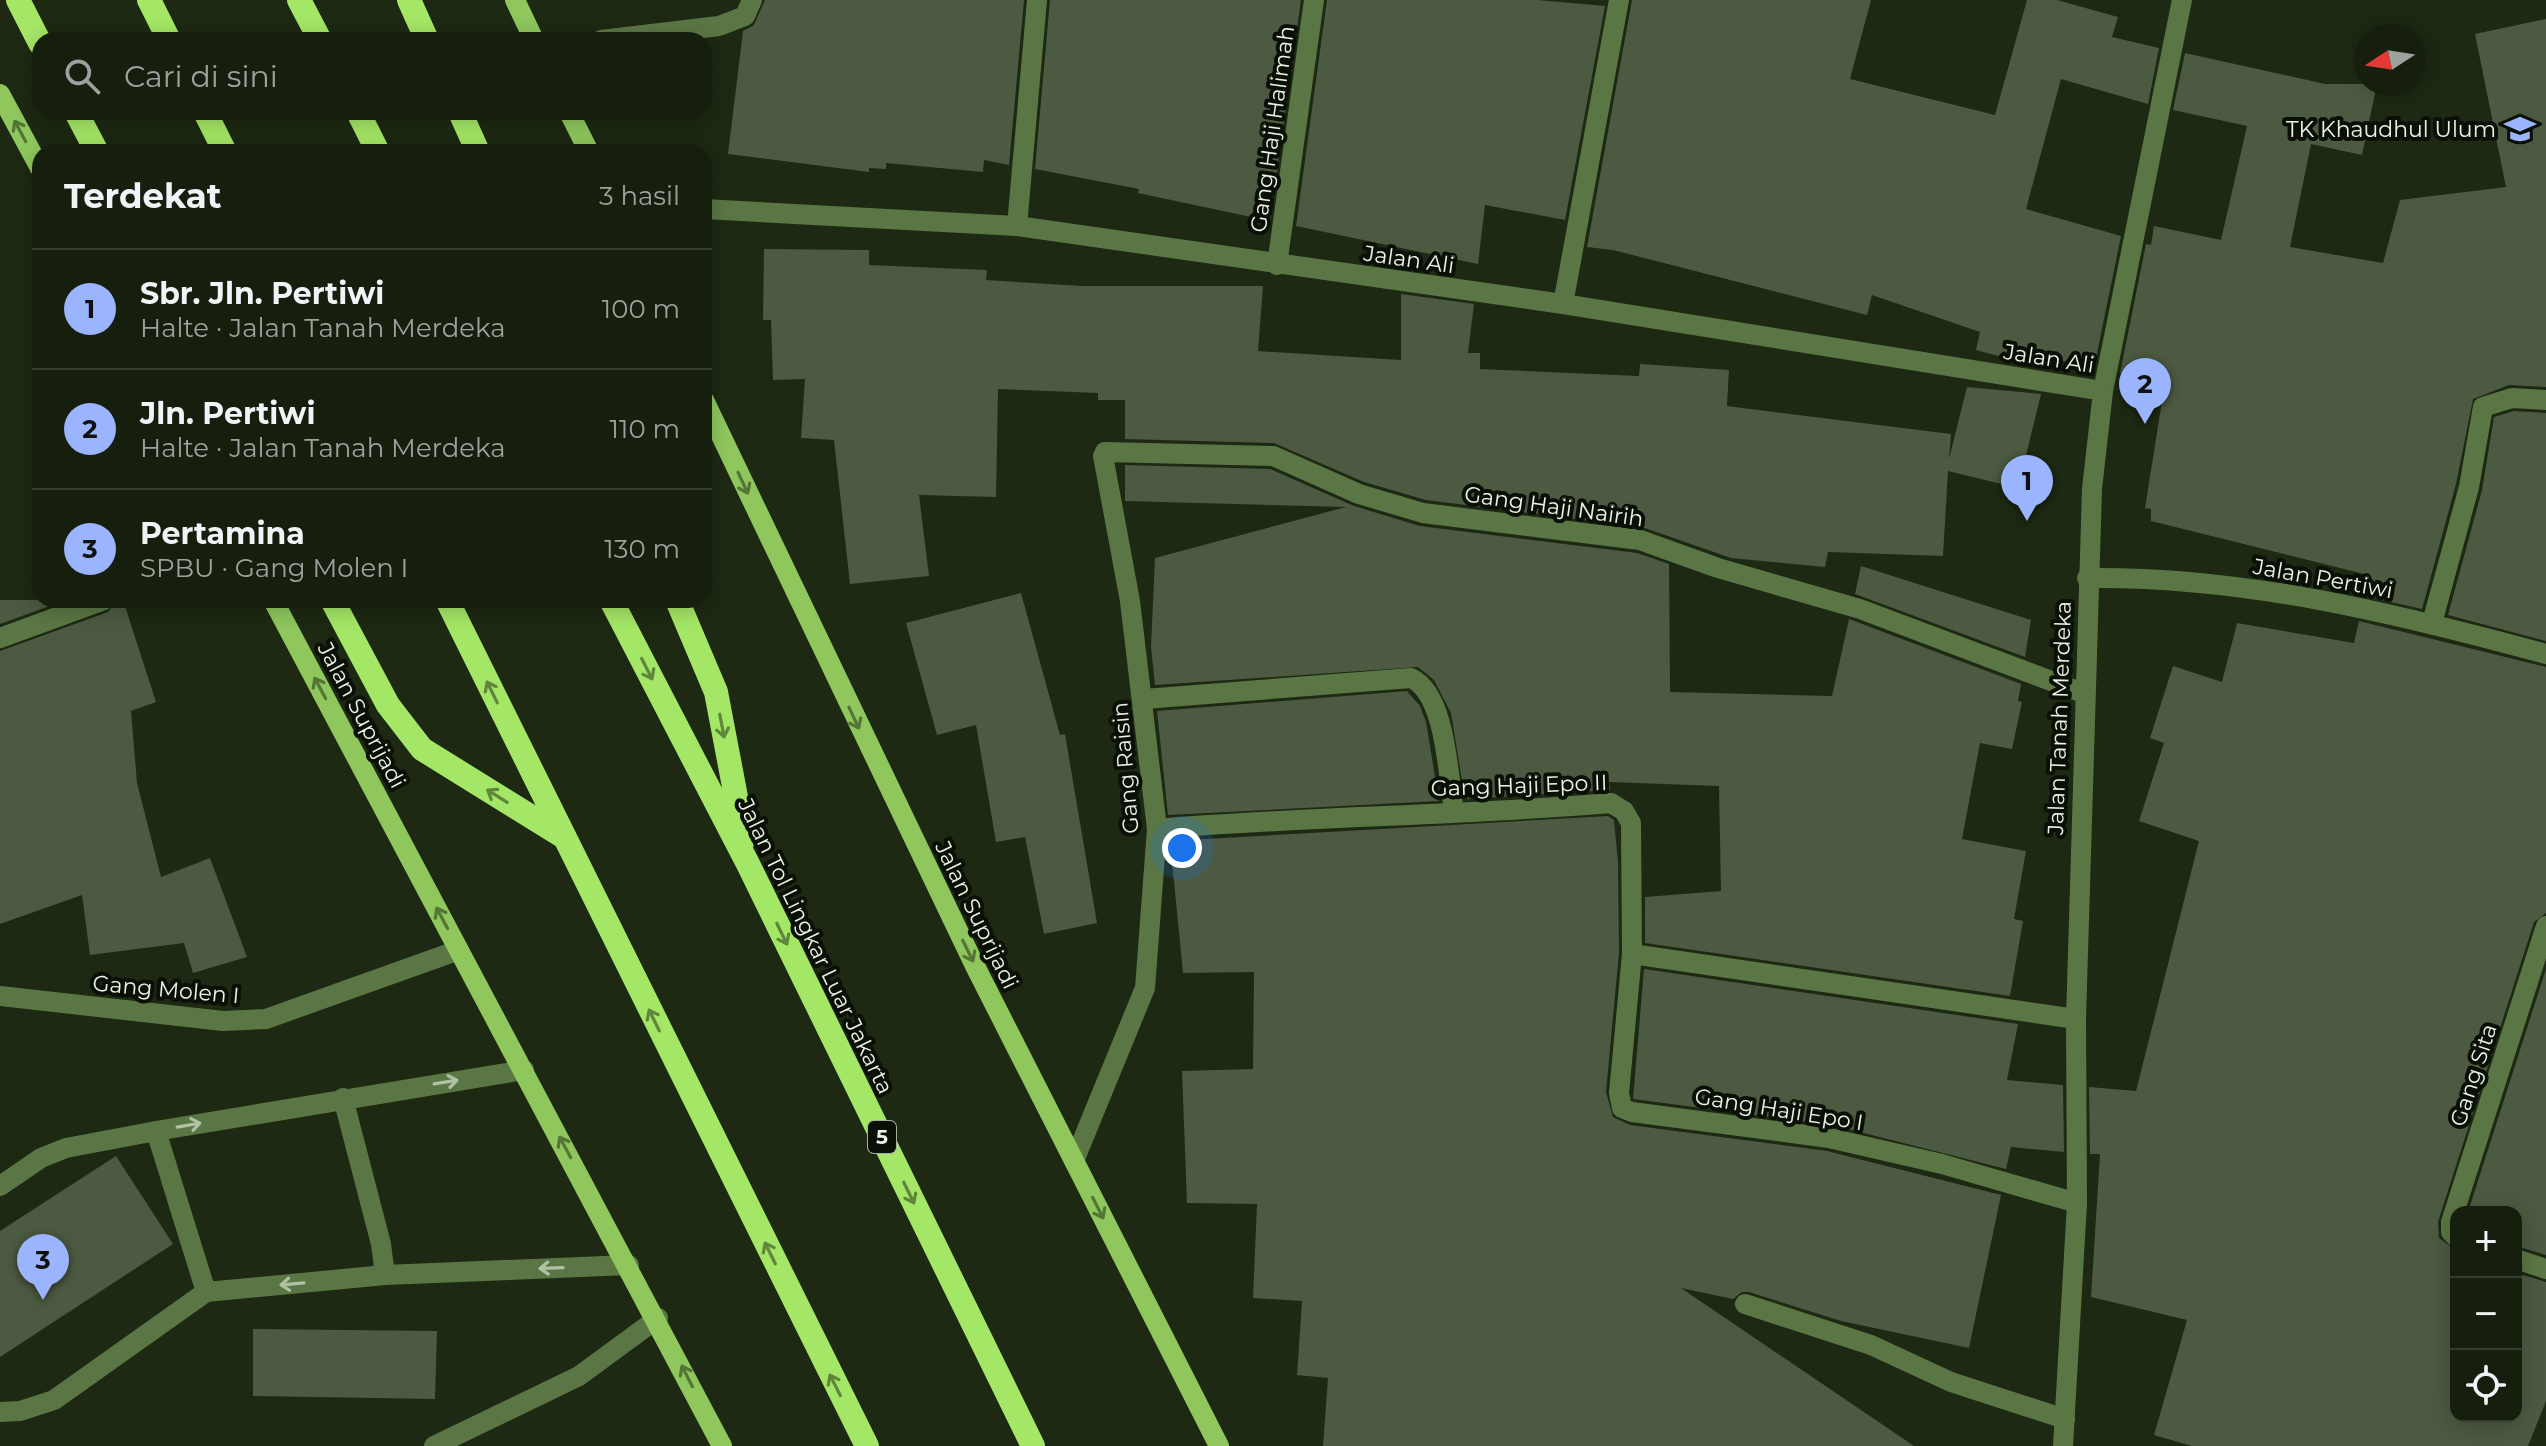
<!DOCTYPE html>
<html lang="id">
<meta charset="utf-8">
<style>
body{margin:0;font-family:Montserrat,sans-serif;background:#232c1c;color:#f1f3f6}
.controls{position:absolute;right:24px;bottom:24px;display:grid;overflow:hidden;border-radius:16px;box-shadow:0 4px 20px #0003}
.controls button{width:72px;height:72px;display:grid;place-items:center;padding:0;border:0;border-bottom:2px solid #353d2e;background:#161f0e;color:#f1f3f6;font:40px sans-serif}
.compass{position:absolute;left:2354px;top:24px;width:72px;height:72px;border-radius:50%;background:#161f0e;box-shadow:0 4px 20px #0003;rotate:258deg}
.you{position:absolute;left:1182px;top:848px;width:28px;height:28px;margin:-20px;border:6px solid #fff;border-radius:50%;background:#1a73e8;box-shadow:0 0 0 12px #1a73e833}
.badge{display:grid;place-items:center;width:52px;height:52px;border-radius:50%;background:#9ab5fd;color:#111;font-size:26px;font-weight:700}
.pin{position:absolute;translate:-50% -66px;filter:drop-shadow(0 2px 4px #0008)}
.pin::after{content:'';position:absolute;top:42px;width:28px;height:24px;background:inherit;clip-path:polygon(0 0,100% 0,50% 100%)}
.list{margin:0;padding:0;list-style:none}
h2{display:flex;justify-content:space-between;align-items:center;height:104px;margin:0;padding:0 32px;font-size:34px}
h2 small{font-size:26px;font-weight:400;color:#9ea29e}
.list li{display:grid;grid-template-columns:52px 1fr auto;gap:24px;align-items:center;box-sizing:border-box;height:120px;padding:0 32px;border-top:2px solid #353d2e}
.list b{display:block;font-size:30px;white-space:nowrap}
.list p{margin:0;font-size:26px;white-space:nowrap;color:#9ea29e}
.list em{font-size:26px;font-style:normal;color:#9ea29e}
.icon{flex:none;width:44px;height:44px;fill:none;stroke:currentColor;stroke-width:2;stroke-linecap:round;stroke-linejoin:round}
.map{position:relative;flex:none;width:2546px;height:1446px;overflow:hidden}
.search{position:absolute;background:#161f0e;box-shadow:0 4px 20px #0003;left:32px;top:32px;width:680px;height:88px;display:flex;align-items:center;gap:20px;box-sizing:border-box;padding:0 28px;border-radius:24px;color:#9ea29e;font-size:30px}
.panel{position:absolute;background:#161f0e;box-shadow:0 4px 20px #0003;left:32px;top:144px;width:680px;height:464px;border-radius:24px}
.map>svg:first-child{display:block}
.building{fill:#4c5a41}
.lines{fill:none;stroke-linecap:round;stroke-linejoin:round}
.service{stroke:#5b7645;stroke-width:20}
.minor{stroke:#5b7645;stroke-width:20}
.tertiary{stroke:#5b7645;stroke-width:20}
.primary{stroke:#8fc75d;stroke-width:20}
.motorway{stroke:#a4e766;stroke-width:24}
.oneway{stroke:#547536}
.oneway2{stroke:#5f863b}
.oneway3{stroke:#b1c1a4}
.labels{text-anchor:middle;stroke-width:8;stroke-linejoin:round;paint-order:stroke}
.shield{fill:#0b1007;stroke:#a7afa2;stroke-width:2}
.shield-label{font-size:20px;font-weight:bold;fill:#eaf3e4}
.street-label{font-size:22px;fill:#eaf3e4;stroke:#0b1007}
.poi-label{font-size:22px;fill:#eaf3e4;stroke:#0b1007;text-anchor:end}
</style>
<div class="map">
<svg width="2546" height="1446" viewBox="0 0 2546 1446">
<rect width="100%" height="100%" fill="#1d2913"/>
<g class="building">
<polygon points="765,0 1024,0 1009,165 984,160 983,172 886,163 886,169 869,168 869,172 728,154 743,31 754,25"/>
<polygon points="1050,0 1301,0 1270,221 1138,193 1139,189 1035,169"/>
<polygon points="1327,0 1538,0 1605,6 1565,220 1485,205 1478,264 1296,226"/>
<polygon points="1632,0 1871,0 1850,79 1995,115 2027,0 2057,0 2118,17 2112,37 2159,48 2148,104 2061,79 2026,209 2121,236 2094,368 2050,358 2047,369 1976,350 1980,332 1872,295 1867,315 1613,250 1587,247"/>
<polygon points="2546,19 2546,387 2509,385 2473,399 2456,484 2422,609 2364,596 2368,575 2151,521 2151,509 2145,508 2165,382 2120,373 2146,244 2151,245 2154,226 2221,240 2247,126 2173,110 2185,53 2325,84 2377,84 2362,155 2311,144 2290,247 2383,263 2400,200 2506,187 2475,34"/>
<polygon points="764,249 869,250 869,265 987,270 986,280 1082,286 1263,286 1258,351 1401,360 1401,294 1474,304 1468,353 1480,353 1480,369 1639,376 1640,364 1729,370 1727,406 1951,434 1949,459 1967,387 2041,394 2018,488 1948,471 1943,556 1828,552 1825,567 1731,558 1642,527 1426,500 1364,482 1274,443 1125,439 1125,400 1098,400 1098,393 998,389 996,497 919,495 929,576 850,584 834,440 801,438 805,379 773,380 771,320 763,320"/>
<polygon points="2514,411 2546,413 2546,641 2448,615 2482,490 2494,417"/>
<polygon points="1125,465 1270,469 1354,506 1420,526 1637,553 1669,564 1670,692 1832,696 1849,619 2021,684 2018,701 2022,702 2012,749 1980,743 1962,839 2026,851 2014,919 2023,921 2010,996 1645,943 1645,897 1721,891 1719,786 1609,782 1610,790 1465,799 1451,713 1434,680 1418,667 1155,685 1151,647 1155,558 1346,507 1125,501"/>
<polygon points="1861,566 2031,620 2025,657 1855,594"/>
<polygon points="1021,593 1060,735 1065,734 1097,923 1044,934 1025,837 996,842 976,725 937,735 906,623"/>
<polygon points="0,600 66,600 0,624"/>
<polygon points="117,600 123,600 156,702 131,711 137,783 161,877 210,858 247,957 193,973 184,943 90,955 82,895 0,924 0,651 108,612"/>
<polygon points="2359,621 2546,667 2546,913 2534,922 2438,1222 2439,1238 2456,1250 2456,1416 2516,1416 2516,1273 2546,1282 2546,1401 2528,1446 2192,1446 2154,1435 2187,1320 2091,1297 2100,1154 2090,1154 2089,1087 2136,1091 2199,841 2139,821 2164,743 2150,738 2173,666 2222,682 2237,623 2354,643"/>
<polygon points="1407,691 1420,706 1426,722 1439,801 1168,815 1157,711"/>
<polygon points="1608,816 1614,820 1618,862 1619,953 1606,1092 1613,1117 1630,1125 1827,1151 2001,1195 1969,1348 1841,1321 1749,1292 1742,1292 1733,1299 1681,1288 1914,1446 1323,1446 1328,1378 1297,1375 1302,1301 1253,1298 1257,1204 1187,1203 1182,1071 1253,1069 1254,972 1183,973 1170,841"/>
<polygon points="1644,969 2018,1024 2007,1080 2063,1085 2064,1152 2011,1147 2006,1169 1832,1125 1633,1099"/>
<polygon points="2546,969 2546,1255 2516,1246 2516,1212 2468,1212"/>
<polygon points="116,1156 173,1244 0,1357 0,1231"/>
<polygon points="253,1329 437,1331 435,1399 253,1396"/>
</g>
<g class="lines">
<g class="service">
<polyline points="524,1070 156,1131 206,1292 385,1275 629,1265"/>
<polyline points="343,1098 381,1244 385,1275"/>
<polyline points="0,1186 41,1158 66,1148 156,1131"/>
<polyline points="0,1412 20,1411 54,1400 206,1292"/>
<polyline points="434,1446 579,1376 658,1318"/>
</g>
<g class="minor">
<polyline points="601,40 719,26 745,16 752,0"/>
<polyline points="704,209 1017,226 1563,304 2103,391"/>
<polyline points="1017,226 1037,0"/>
<polyline points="1277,265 1314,0"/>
<polyline points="1563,304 1619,0"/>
<path d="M2087 578C2244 576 2395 613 2546 654"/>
<polyline points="2432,623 2469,487 2483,407 2512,398 2546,400"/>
<polyline points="0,638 104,600"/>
<path d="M1144 699 1411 678C1446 694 1448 775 1454 812"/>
<path d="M1157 829C1308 816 1460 816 1611 803L1624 811 1631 823 1632 954 1619 1093 1622 1108 1632 1112 1829 1138 1942 1164 2077 1203"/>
<polyline points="1632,954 2076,1019"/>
<polyline points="0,996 223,1021 266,1019 459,950"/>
<polyline points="1074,1161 1145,988 1157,829 1130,601 1103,456 1105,452 1273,456 1359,494 1423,513 1640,540 1718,568 1860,609 2083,693"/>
<polyline points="2456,1237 2451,1232 2451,1222 2546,926"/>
<polyline points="2516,1259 2546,1269"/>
<polyline points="1745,1304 1871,1345 1951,1382 2065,1419"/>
</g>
<polyline class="tertiary" points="2063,1446 2077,1203 2076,1019 2092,489 2103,391 2182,0"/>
<g class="primary">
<polyline points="515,0 534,40"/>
<polyline points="0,94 40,168"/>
<polyline points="569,112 589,152"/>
<polyline points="704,400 975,966 1219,1446"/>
<polyline points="273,600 722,1446"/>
</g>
<g class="motorway">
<polyline points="18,0 40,43"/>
<polyline points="149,0 169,40"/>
<polyline points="299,0 320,40"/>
<polyline points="409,0 427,40"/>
<polyline points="76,112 97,152"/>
<polyline points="205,112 225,152"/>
<polyline points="358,112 378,152"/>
<polyline points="460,112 478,152"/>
<polyline points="332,600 388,705 422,749 564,837"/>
<polyline points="447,600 867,1446"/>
<polyline points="611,600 748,864 1033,1446"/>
<polyline points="677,600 716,692 744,839"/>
</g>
</g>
<defs><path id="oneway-shaft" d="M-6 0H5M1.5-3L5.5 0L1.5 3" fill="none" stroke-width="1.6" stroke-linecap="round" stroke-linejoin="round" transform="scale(2)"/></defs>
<g class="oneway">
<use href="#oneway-shaft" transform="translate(20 131) rotate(-118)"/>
<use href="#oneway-shaft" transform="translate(743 483) rotate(65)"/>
<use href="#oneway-shaft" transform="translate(320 688) rotate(-118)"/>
<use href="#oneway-shaft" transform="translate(854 718) rotate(65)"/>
<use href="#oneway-shaft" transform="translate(442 918) rotate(-118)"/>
<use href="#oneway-shaft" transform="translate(968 951) rotate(64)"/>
<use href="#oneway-shaft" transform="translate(565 1147) rotate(-118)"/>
<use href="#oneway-shaft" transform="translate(1098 1208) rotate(63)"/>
<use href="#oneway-shaft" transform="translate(687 1376) rotate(-117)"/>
</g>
<g class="oneway2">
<use href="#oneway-shaft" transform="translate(647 669) rotate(63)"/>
<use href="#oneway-shaft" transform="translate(492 692) rotate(-116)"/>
<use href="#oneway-shaft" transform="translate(722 726) rotate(79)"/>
<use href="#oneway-shaft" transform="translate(497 796) rotate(-148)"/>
<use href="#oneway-shaft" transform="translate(782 934) rotate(64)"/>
<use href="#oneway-shaft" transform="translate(654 1020) rotate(-116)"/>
<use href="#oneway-shaft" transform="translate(909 1193) rotate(64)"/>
<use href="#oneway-shaft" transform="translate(770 1253) rotate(-116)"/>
<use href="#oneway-shaft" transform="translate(835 1385) rotate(-117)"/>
</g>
<g class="oneway3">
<use href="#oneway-shaft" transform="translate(446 1082) rotate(-9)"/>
<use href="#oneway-shaft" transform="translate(189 1125) rotate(-10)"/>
<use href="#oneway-shaft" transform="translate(551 1268) rotate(178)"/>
<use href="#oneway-shaft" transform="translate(292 1284) rotate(175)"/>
</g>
<defs>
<symbol id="school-bare" viewBox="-9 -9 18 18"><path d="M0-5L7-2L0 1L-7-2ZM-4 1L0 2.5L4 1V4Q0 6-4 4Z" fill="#9ab5fd" stroke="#0b1007" stroke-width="2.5" paint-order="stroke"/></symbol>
</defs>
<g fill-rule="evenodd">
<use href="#school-bare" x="2498" y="107" width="44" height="44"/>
</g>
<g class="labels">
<rect class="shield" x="868" y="1121" width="28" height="32" rx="6"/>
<g class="shield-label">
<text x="882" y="1144">5</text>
</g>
<g class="street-label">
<text transform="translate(1272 129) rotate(-82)" y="8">Gang Haji Halimah</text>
<text transform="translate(1409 259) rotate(8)" y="8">Jalan Ali</text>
<text transform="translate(2049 358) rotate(9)" y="8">Jalan Ali</text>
<text transform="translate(1554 506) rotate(8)" y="8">Gang Haji Nairih</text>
<text transform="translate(2323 578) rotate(10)" y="8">Jalan Pertiwi</text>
<text transform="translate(362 715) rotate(62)" y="8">Jalan Suprijadi</text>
<text transform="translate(2059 718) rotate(-88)" y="8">Jalan Tanah Merdeka</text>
<text transform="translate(1125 768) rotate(-95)" y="8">Gang Raisin</text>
<text transform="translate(1519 785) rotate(-2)" y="8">Gang Haji Epo II</text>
<text transform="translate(977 915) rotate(64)" y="8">Jalan Suprijadi</text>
<text transform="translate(816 946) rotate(64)" y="8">Jalan Tol Lingkar Luar Jakarta</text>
<text transform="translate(166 989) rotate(5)" y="8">Gang Molen I</text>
<text transform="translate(2473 1075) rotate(-72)" y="8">Gang Sita</text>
<text transform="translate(1779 1109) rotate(9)" y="8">Gang Haji Epo I</text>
</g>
<g class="poi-label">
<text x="2496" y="137">TK Khaudhul Ulum</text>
</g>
</g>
</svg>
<div class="controls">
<button>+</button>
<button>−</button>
<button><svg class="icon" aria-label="locate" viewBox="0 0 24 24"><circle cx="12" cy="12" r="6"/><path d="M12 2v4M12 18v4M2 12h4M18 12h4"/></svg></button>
</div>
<svg class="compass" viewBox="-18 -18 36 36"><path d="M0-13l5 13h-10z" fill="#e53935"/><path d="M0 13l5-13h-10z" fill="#9ea29e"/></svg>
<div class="you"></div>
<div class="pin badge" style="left:2027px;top:521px">1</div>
<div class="pin badge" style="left:2145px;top:424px">2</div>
<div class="pin badge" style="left:43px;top:1300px">3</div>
<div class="search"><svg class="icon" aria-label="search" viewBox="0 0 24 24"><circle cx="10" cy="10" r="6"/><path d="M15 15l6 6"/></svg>Cari di sini</div>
<section class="panel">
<h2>Terdekat<small>3 hasil</small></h2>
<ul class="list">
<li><span class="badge">1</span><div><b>Sbr. Jln. Pertiwi</b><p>Halte · Jalan Tanah Merdeka</p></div><em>100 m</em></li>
<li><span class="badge">2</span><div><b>Jln. Pertiwi</b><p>Halte · Jalan Tanah Merdeka</p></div><em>110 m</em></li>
<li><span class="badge">3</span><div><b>Pertamina</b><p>SPBU · Gang Molen I</p></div><em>130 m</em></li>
</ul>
</section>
</div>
